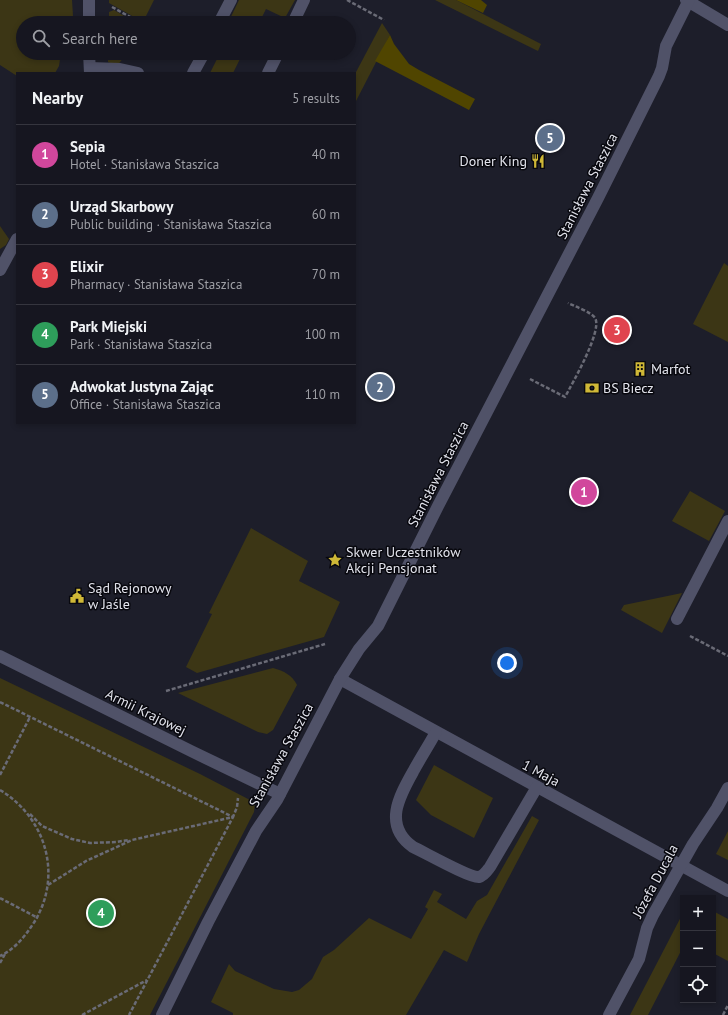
<!DOCTYPE html>
<meta charset="utf-8">
<style>
body{margin:0;font-family:"PT Sans",sans-serif;background:#23232d;color:#f1f3f6}
.controls{position:absolute;right:12px;bottom:12px;display:grid;overflow:hidden;border-radius:0px;box-shadow:0 2px 6px #0003}
.controls button{width:36px;height:36px;display:grid;place-items:center;padding:0;border:0;border-bottom:1px solid #35353e;background:#161620;color:#f1f3f6;font:20px sans-serif}
.you{position:absolute;left:507px;top:663px;width:14px;height:14px;margin:-10px;border:3px solid #fff;border-radius:50%;background:#1a73e8;box-shadow:0 0 0 6px #1a73e833}
.badge{display:grid;place-items:center;width:26px;height:26px;border-radius:50%;background:#cfb837;color:#fff;font-size:13px;font-weight:700}
.pin{position:absolute;translate:-50% -50%;border:2px solid #fff;box-shadow:0 1px 4px #0006}
.list{margin:0;padding:0;list-style:none}
h2{display:flex;justify-content:space-between;align-items:center;height:52px;margin:0;padding:0 16px;font-size:17px}
h2 small{font-size:13px;font-weight:400;color:#9e9fa5}
.list li{display:grid;grid-template-columns:26px 1fr auto;gap:12px;align-items:center;box-sizing:border-box;height:60px;padding:0 16px;border-top:1px solid #35353e}
.list b{display:block;font-size:15px;white-space:nowrap}
.list p{margin:0;font-size:13px;white-space:nowrap;color:#9e9fa5}
.list em{font-size:13px;font-style:normal;color:#9e9fa5}
.icon{flex:none;width:22px;height:22px;fill:none;stroke:currentColor;stroke-width:2;stroke-linecap:round;stroke-linejoin:round}
.map{position:relative;flex:none;width:728px;height:1015px;overflow:hidden}
.search{position:absolute;background:#161620;box-shadow:0 2px 6px #0003;left:16px;top:16px;width:340px;height:44px;display:flex;align-items:center;gap:10px;box-sizing:border-box;padding:0 14px;border-radius:22px;color:#9e9fa5;font-size:15px}
.panel{position:absolute;background:#161620;box-shadow:0 2px 6px #0003;left:16px;top:72px;width:340px;height:352px;border-radius:0px}
.map>svg:first-child{display:block}
.green{fill:#3c3615}
.forest{fill:#504500}
.lines{fill:none;stroke-linecap:round;stroke-linejoin:round}
.path{stroke:#6a6b76;stroke-width:2.5;stroke-dasharray:4 2;stroke-linecap:butt}
.minor{stroke:#505268;stroke-width:12}
.labels{text-anchor:middle;stroke-width:3;stroke-linejoin:round;paint-order:stroke}
.poi-label{font-size:14px;fill:#e2e3ec;stroke:#08080e;text-anchor:start}
.street-label{font-size:14px;fill:#e2e3ec;stroke:#08080e}
</style>
<div class="map">
<svg width="728" height="1015" viewBox="0 0 728 1015">
<rect width="100%" height="100%" fill="#1d1e2a"/>
<g class="green">
<polygon points="0,0 72,0 73,16 77,23 23,23 23,53 61,53 59,66 55,73 17,73 17,76 0,65"/>
<polygon points="109,0 154,0 143,22 109,3"/>
<polygon points="239,0 295,0 285,18 266,9 259,23 228,23"/>
<polygon points="435,0 456,0 541,44 538,51"/>
<polygon points="114,10 136,23 109,23 109,12"/>
<polygon points="382,23 390,35 355,103 355,74"/>
<polygon points="108,53 127,53 117,66 108,62"/>
<polygon points="220,53 243,53 233,73 210,73"/>
<polygon points="0,226 9,239 6,245 0,249"/>
<polygon points="724,263 728,266 728,342 693,324"/>
<polygon points="690,491 725,511 709,541 672,521"/>
<polygon points="251,528 308,561 299,581 340,602 324,637 197,673 186,667 212,614 209,613"/>
<polygon points="682,593 662,633 621,610 624,605"/>
<path d="M273 668C284 671 292 675 297 685L273 730 267 734 258 732 178 693Z"/>
<polygon points="0,678 200,774 250,800 255,804 254,812 150,1015 0,1015"/>
<polygon points="434,765 493,798 474,838 431,815 416,800"/>
<polygon points="532,816 539,820 479,934 467,962 444,950 406,1015 233,1015 233,1013 211,1002 229,964 235,971 274,989 292,992 299,990 312,979 323,957 334,950 369,918 411,939 428,909 425,907 434,890 442,894 437,902 466,919 477,901 487,895"/>
<polygon points="728,831 728,860 716,854"/>
<polygon points="713,911 728,919 728,961 713,953"/>
<polygon points="683,913 683,947 648,1015 630,1015"/>
</g>
<g class="forest">
<polygon points="456,0 481,0 487,5 483,13"/>
<polygon points="390,35 394,44 409,64 419,70 475,99 469,110 375,61"/>
</g>
<g class="lines">
<g class="path">
<polyline points="347,0 384,20"/>
<polyline points="112,7 141,23"/>
<path d="M530 379 565 397C572 384 603 330 595 318 591 312 574 306 568 303"/>
<polyline points="690,636 728,656"/>
<polyline points="166,691 325,644"/>
<polyline points="0,702 233,817 129,1015"/>
<polyline points="0,775 30,717"/>
<path d="M0 790C48 819 64 880 31 927 23 939 13 950 0 956"/>
<polyline points="30,814 42,826 72,839 90,843 116,842 129,840"/>
<polyline points="48,885 86,861 132,840 233,817 237,807 238,798"/>
<polyline points="0,898 38,918"/>
<polyline points="0,963 5,954"/>
<polyline points="82,1015 147,980"/>
<polyline points="723,1015 728,1005"/>
</g>
<g class="minor">
<polyline points="89,0 89,23"/>
<polyline points="686,0 728,25"/>
<polyline points="219,23 231,0"/>
<polyline points="293,23 304,0"/>
<polyline points="89,53 90,73"/>
<polyline points="90,68 120,69 138,73"/>
<polyline points="193,73 204,53"/>
<polyline points="268,73 278,53"/>
<polyline points="0,270 17,239"/>
<polyline points="677,619 728,521"/>
<polyline points="0,656 191,751 280,794"/>
<polyline points="340,679 728,891"/>
<path d="M436 732C429 745 421 757 414 770 400 795 382 825 413 847 424 852 470 878 479 877 484 876 487 871 490 867L537 787"/>
<polyline points="162,1015 208,922 256,831 277,800 340,679 359,649 378,626 438,506 598,198 659,76 662,68 666,46 689,0"/>
<polyline points="609,1015 639,959 647,928 653,915 693,844 717,808 728,788"/>
</g>
</g>
<defs>
<symbol id="restaurant-bare" viewBox="-9 -9 18 18"><path d="M-5-6h1v4h1v-4h1v4h1v-4h1v5L-1.5 .5V6h-2V.5L-5-1ZM5-6V6H3V1.5H1.5Q1.5-4 5-6Z" fill="#cfb837" stroke="#08080e" stroke-width="2.5" paint-order="stroke"/></symbol>
<symbol id="building-bare" viewBox="-9 -9 18 18"><path d="M-4-6H4V6H1V3H-1V6H-4ZM-2.5-4.3h1.7v1.8h-1.7ZM.8-4.3h1.7v1.8H.8ZM-2.5-1h1.7V.8h-1.7ZM.8-1h1.7V.8H.8Z" fill="#cfb837" stroke="#08080e" stroke-width="2.5" paint-order="stroke"/></symbol>
<symbol id="bank-bare" viewBox="-9 -9 18 18"><path d="M-6-4H6V4H-6ZM0-2.3a2.3 2.3 0 1 0 0 4.6a2.3 2.3 0 1 0 0-4.6Z" fill="#cfb837" stroke="#08080e" stroke-width="2.5" paint-order="stroke"/></symbol>
<symbol id="sight-bare" viewBox="-9 -9 18 18"><path d="M0-6L1.8-2.2L6-1.7L2.9 1.2L3.7 5.4L0 3.3L-3.7 5.4L-2.9 1.2L-6-1.7L-1.8-2.2Z" fill="#cfb837" stroke="#08080e" stroke-width="2.5" paint-order="stroke"/></symbol>
<symbol id="civic-bare" viewBox="-9 -9 18 18"><path d="M-.6-6.5H3V-4.5H.6V-3L4-1V1h2V6H-6V1h2V-1L-.6-3ZM-1.2 2.5V6h2.4V2.5Z" fill="#cfb837" stroke="#08080e" stroke-width="2.5" paint-order="stroke"/></symbol>
</defs>
<g fill-rule="evenodd">
<use href="#restaurant-bare" x="528" y="151" width="20" height="20"/>
<use href="#building-bare" x="630" y="359" width="20" height="20"/>
<use href="#bank-bare" x="582" y="378" width="20" height="20"/>
<use href="#sight-bare" x="325" y="550" width="20" height="20"/>
<use href="#civic-bare" x="67" y="586" width="20" height="20"/>
</g>
<g class="labels">
<g class="poi-label">
<text x="527" y="166" text-anchor="end">Doner King</text>
<text x="651" y="374">Marfot</text>
<text x="603" y="393">BS Biecz</text>
<text x="346" y="557">Skwer Uczestników<tspan x="346" dy="16">Akcji Pensjonat</tspan></text>
<text x="88" y="593">Sąd Rejonowy<tspan x="88" dy="16">w Jaśle</tspan></text>
</g>
<g class="street-label">
<text transform="translate(587 186) rotate(-63)" y="5">Stanisława Staszica</text>
<text transform="translate(438 474) rotate(-63)" y="5">Stanisława Staszica</text>
<text transform="translate(146 712) rotate(26)" y="5">Armii Krajowej</text>
<text transform="translate(281 755) rotate(-61)" y="5">Stanisława Staszica</text>
<text transform="translate(541 773) rotate(28)" y="5">1 Maja</text>
<text transform="translate(655 881) rotate(-62)" y="5">Józefa Ducala</text>
</g>
</g>
</svg>
<div class="controls">
<button>+</button>
<button>−</button>
<button><svg class="icon" aria-label="locate" viewBox="0 0 24 24"><circle cx="12" cy="12" r="6"/><path d="M12 2v4M12 18v4M2 12h4M18 12h4"/></svg></button>
</div>
<div class="you"></div>
<div class="pin badge" style="left:584px;top:492px;background:#d1479c">1</div>
<div class="pin badge" style="left:380px;top:387px;background:#5c6f8a">2</div>
<div class="pin badge" style="left:617px;top:330px;background:#e0444e">3</div>
<div class="pin badge" style="left:101px;top:913px;background:#2e9e5b">4</div>
<div class="pin badge" style="left:550px;top:138px;background:#5c6f8a">5</div>
<div class="search"><svg class="icon" aria-label="search" viewBox="0 0 24 24"><circle cx="10" cy="10" r="6"/><path d="M15 15l6 6"/></svg>Search here</div>
<section class="panel">
<h2>Nearby<small>5 results</small></h2>
<ul class="list">
<li><span class="badge" style="background:#d1479c">1</span><div><b>Sepia</b><p>Hotel · Stanisława Staszica</p></div><em>40 m</em></li>
<li><span class="badge" style="background:#5c6f8a">2</span><div><b>Urząd Skarbowy</b><p>Public building · Stanisława Staszica</p></div><em>60 m</em></li>
<li><span class="badge" style="background:#e0444e">3</span><div><b>Elixir</b><p>Pharmacy · Stanisława Staszica</p></div><em>70 m</em></li>
<li><span class="badge" style="background:#2e9e5b">4</span><div><b>Park Miejski</b><p>Park · Stanisława Staszica</p></div><em>100 m</em></li>
<li><span class="badge" style="background:#5c6f8a">5</span><div><b>Adwokat Justyna Zając</b><p>Office · Stanisława Staszica</p></div><em>110 m</em></li>
</ul>
</section>
</div>
